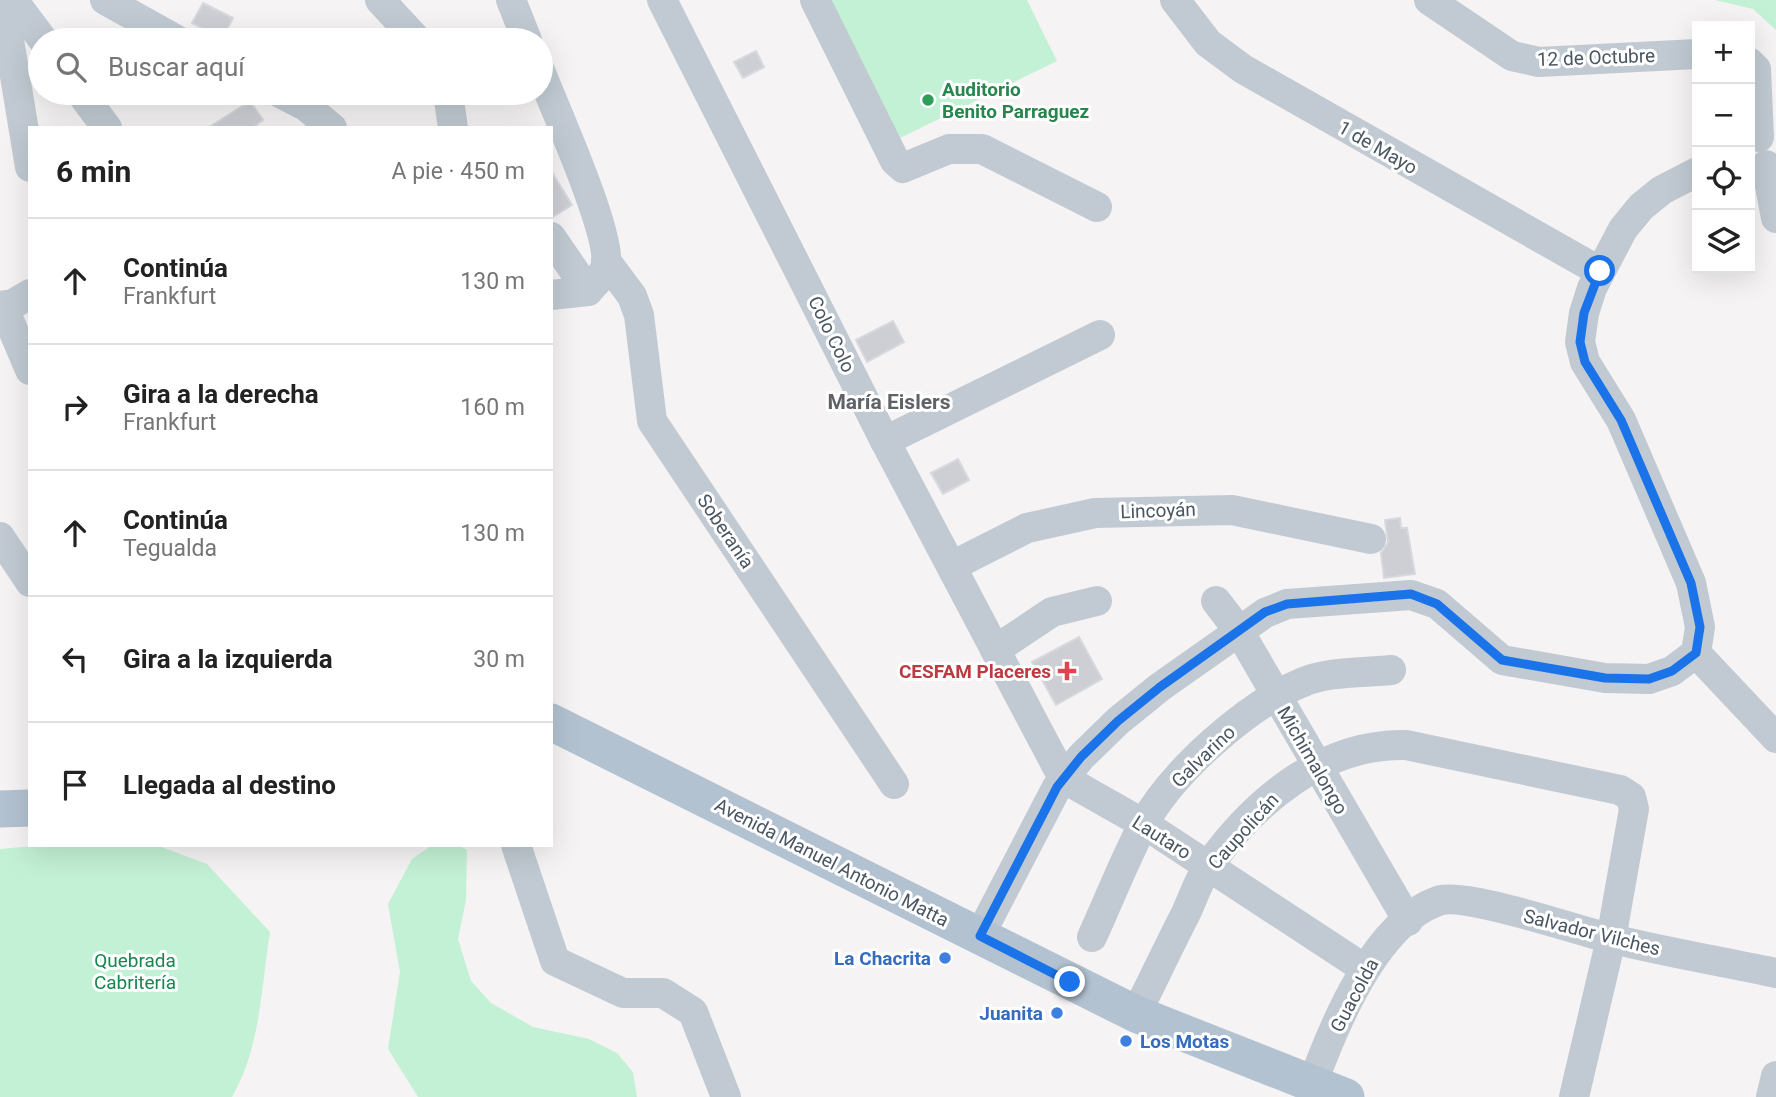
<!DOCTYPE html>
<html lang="es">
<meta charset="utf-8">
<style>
body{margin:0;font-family:Roboto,sans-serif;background:#f6f6f6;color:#222}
.controls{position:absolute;right:21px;top:21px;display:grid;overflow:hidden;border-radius:0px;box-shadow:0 7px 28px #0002}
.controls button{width:63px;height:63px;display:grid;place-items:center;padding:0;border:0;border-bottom:2px solid #e0e0e0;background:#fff;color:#222;font:35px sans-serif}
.stop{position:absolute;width:21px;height:21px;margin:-16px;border:5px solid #1a73e8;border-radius:50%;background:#fff}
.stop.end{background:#1a73e8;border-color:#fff;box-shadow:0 2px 7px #0008}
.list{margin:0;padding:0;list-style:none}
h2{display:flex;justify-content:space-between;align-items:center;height:91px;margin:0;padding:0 28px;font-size:30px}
h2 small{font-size:23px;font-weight:400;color:#767676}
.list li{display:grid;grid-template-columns:46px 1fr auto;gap:21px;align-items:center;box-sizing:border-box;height:126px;padding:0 28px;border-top:2px solid #e0e0e0}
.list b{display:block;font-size:26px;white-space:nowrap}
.list p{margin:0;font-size:23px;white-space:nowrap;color:#767676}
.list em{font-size:23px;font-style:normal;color:#767676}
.icon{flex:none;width:38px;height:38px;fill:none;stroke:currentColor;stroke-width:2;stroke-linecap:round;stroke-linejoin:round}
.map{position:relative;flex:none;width:1776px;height:1097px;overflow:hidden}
.search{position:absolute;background:#fff;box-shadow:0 7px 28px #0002;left:28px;top:28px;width:525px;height:77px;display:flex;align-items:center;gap:18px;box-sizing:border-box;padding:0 24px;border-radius:38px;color:#767676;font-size:26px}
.panel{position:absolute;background:#fff;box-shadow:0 7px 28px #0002;left:28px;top:126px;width:525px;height:721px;border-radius:0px}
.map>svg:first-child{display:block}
.green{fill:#c3f1d5}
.building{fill:#cdcfd5;stroke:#d7d9de;stroke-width:2}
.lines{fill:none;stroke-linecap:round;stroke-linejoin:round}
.minor{stroke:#c1cad2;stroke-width:30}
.major{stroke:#b3c2d1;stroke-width:37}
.route{stroke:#1a73e8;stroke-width:9}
.leisure-dot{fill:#2e9e5b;stroke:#fff;stroke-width:2.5}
.health-dot{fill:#e0444e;stroke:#fff;stroke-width:2.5}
.shop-dot{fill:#3f7fe0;stroke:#fff;stroke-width:2.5}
.labels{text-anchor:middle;stroke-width:6;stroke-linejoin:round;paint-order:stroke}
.street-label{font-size:19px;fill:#4a5661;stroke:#fff}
.leisure-label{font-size:19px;font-weight:bold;fill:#27864d;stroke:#fff;text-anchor:start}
.health-label{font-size:19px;font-weight:bold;fill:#be3a42;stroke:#fff;text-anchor:end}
.shop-label{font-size:19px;font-weight:bold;fill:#366cbe;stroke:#fff;text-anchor:end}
.park-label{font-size:19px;fill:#17864f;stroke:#fff}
.neighbourhood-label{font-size:21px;font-weight:bold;fill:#5f6368;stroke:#fff}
</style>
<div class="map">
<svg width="1776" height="1097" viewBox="0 0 1776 1097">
<rect width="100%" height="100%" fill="#f5f3f3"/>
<g class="green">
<polygon points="829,0 1027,0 1057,61 898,139"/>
<polygon points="1715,0 1776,0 1776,30 1753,9"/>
<path d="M44 845H156L207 864 270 932C261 987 261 1047 232 1097H0V849Z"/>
<polygon points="432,845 458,845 467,850 466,900 458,939 471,981 491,1003 533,1027 589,1039 617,1053 633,1072 637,1097 418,1097 388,1049 400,972 388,904 412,859"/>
</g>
<g class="building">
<polygon points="203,3 233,18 222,39 192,23"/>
<polygon points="756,51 764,67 743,78 734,62"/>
<polygon points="250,101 263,120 252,128 208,128"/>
<polygon points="551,171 572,205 551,218"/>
<polygon points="893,321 904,342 867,362 856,340"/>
<polygon points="958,459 969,480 943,494 931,473"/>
<polygon points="1400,518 1401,528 1407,528 1415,574 1384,578 1381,553 1388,542 1385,520"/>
<polygon points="1079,637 1102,679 1056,705 1032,662"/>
</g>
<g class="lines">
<g class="minor">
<polyline points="9,0 6,22 30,167"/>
<polyline points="13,0 43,40"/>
<polyline points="105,0 177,40"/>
<polyline points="380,0 417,40"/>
<polyline points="511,0 527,40"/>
<polyline points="662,0 885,441 1063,778 1144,824 1365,969"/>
<polyline points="815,0 895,161 903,168 949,149 982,149 1097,207"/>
<polyline points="1175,0 1208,43 1243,69 1599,271"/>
<polyline points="1429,0 1512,56 1539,62 1697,54"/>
<polyline points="1750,63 1756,69 1759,137"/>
<path d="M541 73C555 109 611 233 606 264 604 276 595 283 588 291L551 295"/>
<polyline points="81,93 107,128"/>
<polyline points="280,93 307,107 332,128"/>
<polyline points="448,93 453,128"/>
<polyline points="1766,165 1776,218"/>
<polyline points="551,237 588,291"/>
<polyline points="606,261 632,296 639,315 652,421 894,784"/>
<polyline points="0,306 13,304 30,294"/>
<polyline points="3,306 30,370"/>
<polyline points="885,441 1100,335"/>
<polyline points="0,537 30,582"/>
<polyline points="952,566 1027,528 1095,513 1232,510 1371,539"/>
<polyline points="1216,601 1239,631 1408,921"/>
<polyline points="995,650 1052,612 1097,601"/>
<polyline points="1696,653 1776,738"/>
<polyline points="516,845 555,961 623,993 663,993 693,1012 726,1097"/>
<polyline points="980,935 1057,787 1081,757 1118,721 1160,687 1265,613 1287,604 1411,595 1437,604 1502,660 1605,678 1649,679 1672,671 1696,653 1700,627 1691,583 1621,420 1585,362 1580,342 1584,313 1592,288 1623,229 1641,207 1662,190 1697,172"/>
<path d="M1092 937C1109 900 1124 861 1143 825 1172 772 1246 706 1301 683 1328 671 1362 673 1391 670"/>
<path d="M1136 1014C1153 980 1169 946 1186 913 1193 898 1199 879 1209 865 1255 801 1323 743 1406 745L1620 790 1631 797 1634 809 1611 939 1574 1097"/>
<path d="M1312 1085C1333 1027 1375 923 1438 901 1464 891 1575 930 1609 938 1664 952 1720 961 1776 973"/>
<polyline points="1771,1097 1776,1076"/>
</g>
<g class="major">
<polyline points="551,722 1136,1014 1346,1097"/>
<polyline points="0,809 30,808"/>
</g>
</g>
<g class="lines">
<polyline class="route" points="1070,982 980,936 1057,787 1081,757 1118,721 1160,687 1265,612 1287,604 1411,594 1437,604 1502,660 1605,678 1649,679 1672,671 1696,653 1700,627 1691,583 1621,420 1585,362 1580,342 1584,313 1600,271"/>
</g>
<circle class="leisure-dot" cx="928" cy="100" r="7"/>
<path class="health-dot" d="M1063.5 660.5h7v7h7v7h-7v7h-7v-7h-7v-7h7z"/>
<g class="shop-dot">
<circle cx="945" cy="958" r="7"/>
<circle cx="1057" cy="1013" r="7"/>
<circle cx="1126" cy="1041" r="7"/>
</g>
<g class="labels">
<g class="street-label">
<text transform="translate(1596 57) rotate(-2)" y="7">12 de Octubre</text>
<text transform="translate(1378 147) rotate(30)" y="7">1 de Mayo</text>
<text transform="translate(832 334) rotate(64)" y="7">Colo Colo</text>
<text transform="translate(1158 510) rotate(-2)" y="7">Lincoyán</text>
<text transform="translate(726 531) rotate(56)" y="7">Soberanía</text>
<text transform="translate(1203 756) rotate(-44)" y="7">Galvarino</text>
<text transform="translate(1313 760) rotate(60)" y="7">Michimalongo</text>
<text transform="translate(1243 831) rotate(-48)" y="7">Caupolicán</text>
<text transform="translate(1162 837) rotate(32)" y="7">Lautaro</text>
<text transform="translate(832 862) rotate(27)" y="7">Avenida Manuel Antonio Matta</text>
<text transform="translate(1592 932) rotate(14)" y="7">Salvador Vilches</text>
<text transform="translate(1354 995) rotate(-62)" y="7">Guacolda</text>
</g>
<g class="leisure-label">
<text x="942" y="96">Auditorio<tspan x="942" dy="22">Benito Parraguez</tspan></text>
</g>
<g class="health-label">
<text x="1051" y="678">CESFAM Placeres</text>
</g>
<g class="shop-label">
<text x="931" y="965">La Chacrita</text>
<text x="1043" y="1020">Juanita</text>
<text x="1140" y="1048" text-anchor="start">Los Motas</text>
</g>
<g class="park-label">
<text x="135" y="967">Quebrada<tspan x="135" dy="22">Cabritería</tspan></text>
</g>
<g class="neighbourhood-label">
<text x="889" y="409">María Eislers</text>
</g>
</g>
</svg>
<div class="controls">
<button>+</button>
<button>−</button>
<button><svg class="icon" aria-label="locate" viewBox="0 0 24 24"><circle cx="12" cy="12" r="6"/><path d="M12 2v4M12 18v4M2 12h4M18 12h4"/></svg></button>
<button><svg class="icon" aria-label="layers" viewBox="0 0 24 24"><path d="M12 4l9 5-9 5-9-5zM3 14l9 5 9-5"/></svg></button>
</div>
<div class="stop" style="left:1600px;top:271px"></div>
<div class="stop end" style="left:1070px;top:982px"></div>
<div class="search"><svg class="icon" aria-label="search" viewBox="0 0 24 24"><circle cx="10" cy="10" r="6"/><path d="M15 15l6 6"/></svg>Buscar aquí</div>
<section class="panel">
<h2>6 min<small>A pie · 450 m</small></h2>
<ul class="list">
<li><svg class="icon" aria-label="ahead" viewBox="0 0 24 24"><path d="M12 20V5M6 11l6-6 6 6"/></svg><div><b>Continúa</b><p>Frankfurt</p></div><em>130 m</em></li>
<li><svg class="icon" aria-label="right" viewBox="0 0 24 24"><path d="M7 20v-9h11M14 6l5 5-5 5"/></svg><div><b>Gira a la derecha</b><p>Frankfurt</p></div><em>160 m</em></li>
<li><svg class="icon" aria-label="ahead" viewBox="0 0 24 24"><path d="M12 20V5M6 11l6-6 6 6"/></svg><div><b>Continúa</b><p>Tegualda</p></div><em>130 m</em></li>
<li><svg class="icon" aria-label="left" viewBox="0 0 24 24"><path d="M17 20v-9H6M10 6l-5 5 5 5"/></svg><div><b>Gira a la izquierda</b></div><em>30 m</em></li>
<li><svg class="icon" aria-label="arrive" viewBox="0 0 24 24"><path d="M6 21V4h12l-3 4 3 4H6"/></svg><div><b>Llegada al destino</b></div></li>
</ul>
</section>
</div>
